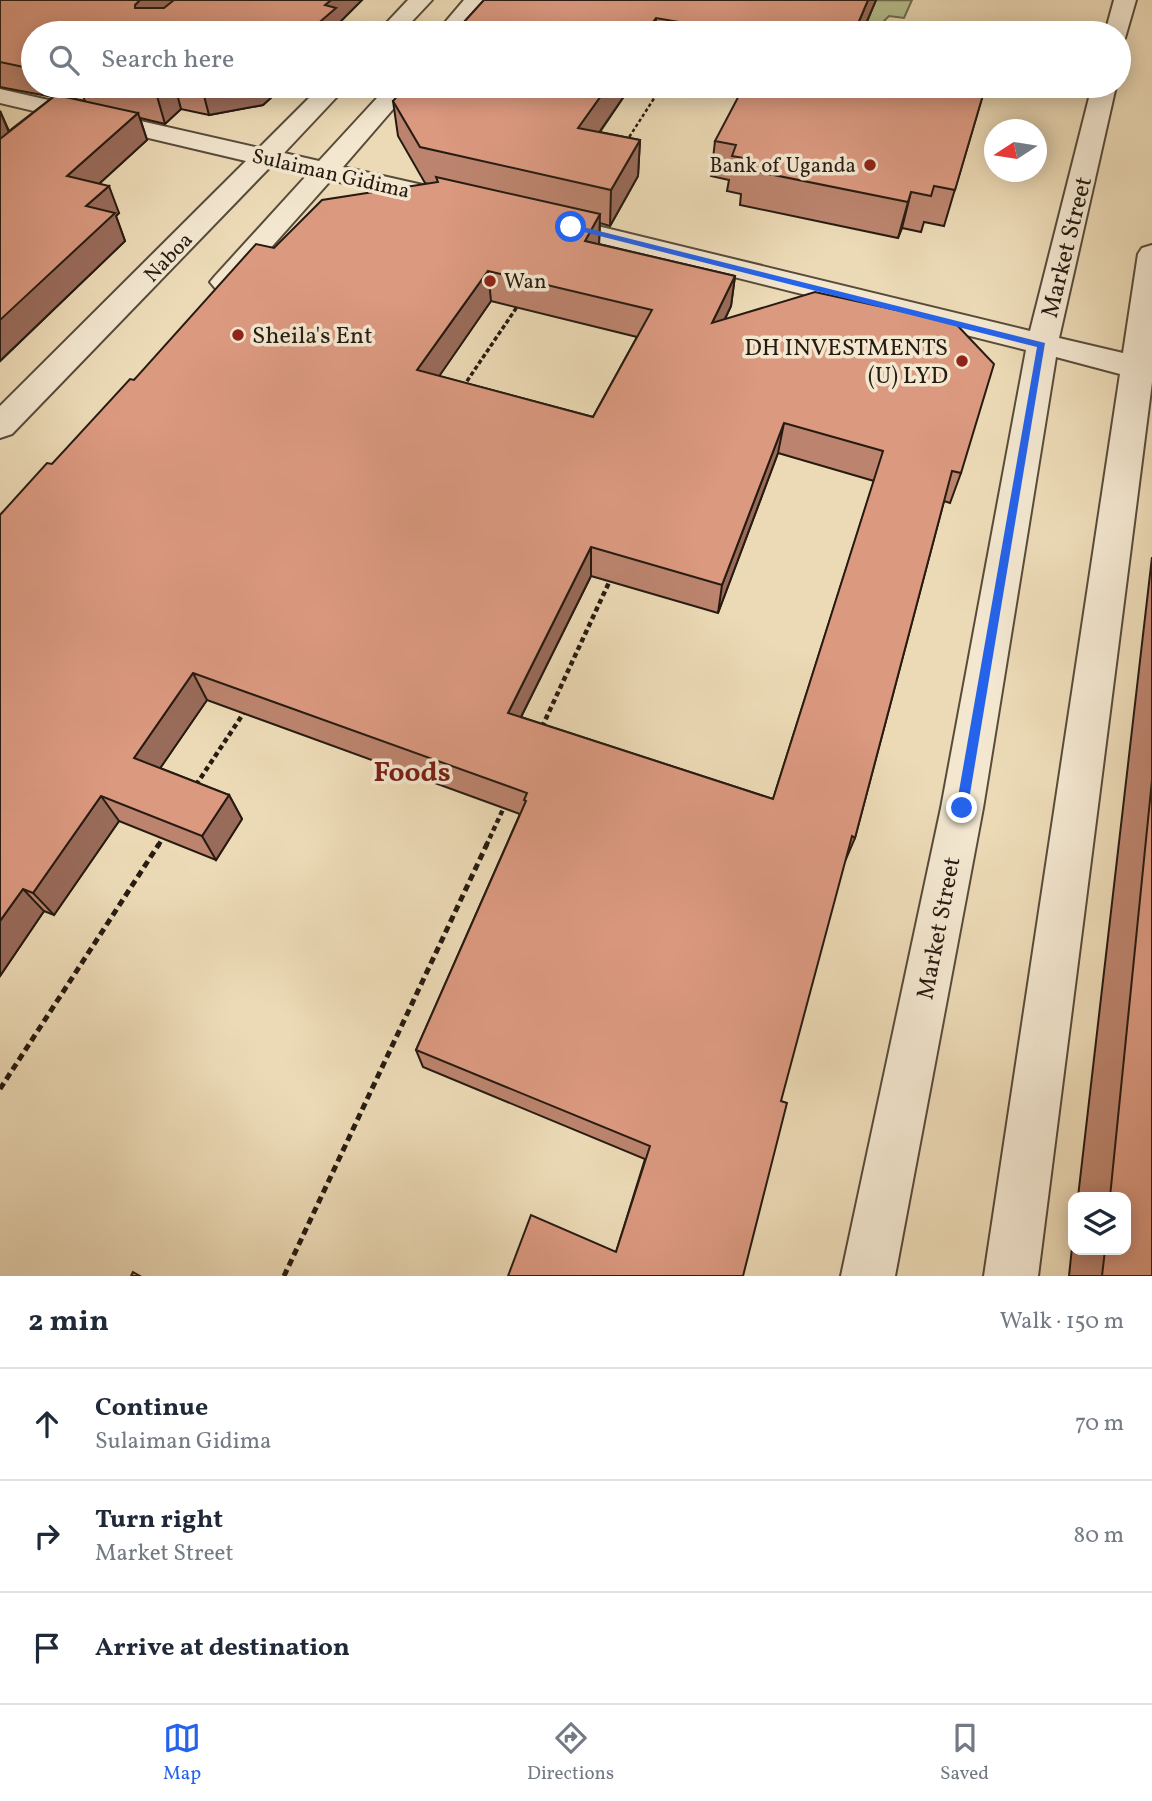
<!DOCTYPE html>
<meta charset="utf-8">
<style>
body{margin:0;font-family:Vollkorn,serif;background:#f2f2f3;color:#1f2937}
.controls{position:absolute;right:21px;bottom:21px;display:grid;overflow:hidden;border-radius:14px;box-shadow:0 4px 18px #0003}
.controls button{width:63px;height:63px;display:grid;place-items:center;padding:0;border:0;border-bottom:2px solid #e0e1e3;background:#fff;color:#1f2937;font:35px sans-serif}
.compass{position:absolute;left:984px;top:119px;width:63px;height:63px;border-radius:50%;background:#fff;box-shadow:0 4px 18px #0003;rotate:258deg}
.stop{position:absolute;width:21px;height:21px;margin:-16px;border:5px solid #2563eb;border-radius:50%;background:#fff}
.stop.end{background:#2563eb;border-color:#fff;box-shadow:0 2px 7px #0008}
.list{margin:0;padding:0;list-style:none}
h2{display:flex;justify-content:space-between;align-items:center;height:91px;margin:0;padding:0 28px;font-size:30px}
h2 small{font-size:23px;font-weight:400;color:#747a83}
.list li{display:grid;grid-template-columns:46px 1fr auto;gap:21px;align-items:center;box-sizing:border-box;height:112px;padding:0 28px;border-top:2px solid #e0e1e3}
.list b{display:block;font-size:26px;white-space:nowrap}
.list p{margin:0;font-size:23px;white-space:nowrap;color:#747a83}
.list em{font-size:23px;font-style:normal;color:#747a83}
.icon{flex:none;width:38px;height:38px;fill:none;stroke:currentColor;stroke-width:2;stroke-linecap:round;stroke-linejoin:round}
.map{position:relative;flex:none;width:1152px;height:1276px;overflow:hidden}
.search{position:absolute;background:#fff;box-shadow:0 4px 18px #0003;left:21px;right:21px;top:21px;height:77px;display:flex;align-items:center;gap:18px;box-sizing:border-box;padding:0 24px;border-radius:38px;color:#747a83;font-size:26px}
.sheet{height:427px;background:#fff}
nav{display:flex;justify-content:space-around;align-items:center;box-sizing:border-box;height:98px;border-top:2px solid #e0e1e3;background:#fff;font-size:19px;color:#747a83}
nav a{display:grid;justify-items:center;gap:4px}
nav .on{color:#2563eb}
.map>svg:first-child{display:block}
.green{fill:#b7c08e;stroke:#6f6e50;stroke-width:2}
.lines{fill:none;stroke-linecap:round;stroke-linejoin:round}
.minor-casing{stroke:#584b3a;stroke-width:4}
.path-far3{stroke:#271b11;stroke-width:2.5;stroke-dasharray:3.5 2.5;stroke-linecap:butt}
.path-far2{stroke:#271b11;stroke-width:3.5;stroke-dasharray:4.5 2.5;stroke-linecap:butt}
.path-far1{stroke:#271b11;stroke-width:4.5;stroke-dasharray:5 3.5;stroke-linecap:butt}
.path{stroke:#271b11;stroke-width:5;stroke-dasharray:7 4.5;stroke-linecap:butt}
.minor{fill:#f3e7d0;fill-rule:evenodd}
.wall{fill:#bc846e;stroke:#271b11;stroke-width:2;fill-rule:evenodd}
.shaded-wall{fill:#996b5a;stroke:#271b11;stroke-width:2}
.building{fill:#db9980;stroke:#271b11;stroke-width:2;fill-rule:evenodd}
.route{fill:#2563eb}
.poi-dot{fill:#8f2418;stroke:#f3e7d0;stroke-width:2.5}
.labels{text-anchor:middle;stroke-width:7;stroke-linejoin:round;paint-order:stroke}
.far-poi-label{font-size:21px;fill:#271b11;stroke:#f3e7d0;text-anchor:end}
.far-street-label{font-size:21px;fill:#271b11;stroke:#f3e7d0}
.street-label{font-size:24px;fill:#271b11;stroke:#f3e7d0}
.poi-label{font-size:24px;fill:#271b11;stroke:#f3e7d0;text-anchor:start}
.quarter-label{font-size:28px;font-weight:bold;fill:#7a1f14;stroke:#f3e7d0}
</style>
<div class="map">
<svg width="1152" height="1276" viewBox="0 0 1152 1276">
<rect width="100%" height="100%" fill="#ecdab6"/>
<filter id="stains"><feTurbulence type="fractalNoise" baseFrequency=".00286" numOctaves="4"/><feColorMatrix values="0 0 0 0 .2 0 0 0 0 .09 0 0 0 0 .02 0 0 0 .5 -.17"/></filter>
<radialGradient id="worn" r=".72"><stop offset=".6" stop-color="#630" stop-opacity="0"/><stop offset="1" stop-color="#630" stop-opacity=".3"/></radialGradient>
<polygon class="green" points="912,0 904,18 889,16 880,25 737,1"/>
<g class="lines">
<defs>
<g id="minor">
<polygon points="408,0 432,0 401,33 377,33"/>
<polygon points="464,0 487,0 459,33 436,33"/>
<polygon points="1114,0 1136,0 1125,38 1119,40 1119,33 1105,33"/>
<polygon points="321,86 347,86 284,153 319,161 388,86 413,86 343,167 458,193 462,199 458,205 448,207 331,180 235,288 225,291 215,288 210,282 215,276 307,175 271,166 12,434 0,438 0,406 246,161 0,103 0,89 259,148"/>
<polygon points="1092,86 1116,86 1059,338 1123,353 1138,254 1142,248 1152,245 1152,382 1038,1276 984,1276 1120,374 1056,357 983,808 895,1276 841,1276 941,808 1026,350 538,228 534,222 538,216 548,214 1030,331"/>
</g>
</defs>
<use href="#minor" class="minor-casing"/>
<polyline class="path-far3" points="626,142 662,86"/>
<polyline class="path-far2" points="463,387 519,304"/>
<g class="path-far1">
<polyline points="542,727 612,576"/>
<polyline points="196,785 245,711"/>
<polyline points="158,846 165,834"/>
<polyline points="486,846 505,805"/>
</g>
<g class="path">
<polyline points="0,1089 159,844"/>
<polyline points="284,1276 487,844"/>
</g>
<use href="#minor" class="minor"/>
</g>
<g class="wall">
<polygon points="0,0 362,0 339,23 341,33 33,33 33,86 74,86 60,96 85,101 79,86 284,86 263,105 209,115 181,109 165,124 140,118 147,140 100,183 119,213 116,216 125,241 0,361 0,111 9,131 53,97 0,87"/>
<polygon points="484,0 876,0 862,33 454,33"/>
<path d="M631 86 600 132 640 140 638 176 610 226 600 223 599 244 735 276 731 306 725 319 961 473 950 503 944 501 855 838 846 859 616 1252 645 1159 423 1067 416 1050 520 814 207 700 160 768 229 795 242 819 216 860 119 821 54 915 44 911 0 976V515L52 464 134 380 274 248 428 184 425 183 398 136 393 101ZM491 301 637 337 593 417 439 376ZM778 453 874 481 773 799 521 717 591 576 718 613Z"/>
<polygon points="985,88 944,226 924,222 921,232 902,228 898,238 740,205 741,194 727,191 729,180 711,176 715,141"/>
<polygon points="1152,557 1152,1276 1069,1276 1073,1238 1073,1250 1126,1250 1126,1197 1078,1197"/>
</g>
<g class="shaded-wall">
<polygon points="140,0 178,0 143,31 135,8 135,5"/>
<polygon points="331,0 362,0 339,23 341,33 307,33 325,5"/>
<polygon points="868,0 876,0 862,33 854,33"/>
<polygon points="656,18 655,33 645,33"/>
<polygon points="52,86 74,86 56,98"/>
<polygon points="169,86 175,86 181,109 165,124 157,96"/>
<polygon points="213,86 284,86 263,105 209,115 202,88"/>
<polygon points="608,86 631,86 578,163 578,128"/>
<polygon points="0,111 10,135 0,144"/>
<polygon points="138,113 147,140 78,203 67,176"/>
<polygon points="640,140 638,176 610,226 611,190"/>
<polygon points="109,186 119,213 116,216 125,241 0,361 0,320 86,206"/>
<polygon points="911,192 902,228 898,238 908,202"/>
<polygon points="600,214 599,245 585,241"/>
<polygon points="488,271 491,301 422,401 417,370"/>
<polygon points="735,276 731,306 708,354 712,323"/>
<polygon points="784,423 778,453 718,613 722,585"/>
<polygon points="591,547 591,576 510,739 508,713"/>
<polygon points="193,673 207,700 150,783 134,758"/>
<polygon points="229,795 242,819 216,860 202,836"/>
<polygon points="101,796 119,821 54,915 33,893"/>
<polygon points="23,889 44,911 0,976 0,921"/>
</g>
<g class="building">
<polygon points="0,0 140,0 135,5 135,8 164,8 174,0 331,0 325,5 336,8 307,33 33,33 33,69 0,62"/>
<polygon points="484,0 868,0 854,33 743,33 656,18 645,33 454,33"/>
<polygon points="109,86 169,86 157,96"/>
<polygon points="192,86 213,86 202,88"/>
<polygon points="406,86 608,86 578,128 640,140 611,190 420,147 393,101"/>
<polygon points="744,86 975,86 985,88 955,190 934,186 931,196 911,192 908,202 744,169 749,159 732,156 736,145 715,141"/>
<polygon points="56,95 138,113 67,176 109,186 86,206 115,213 0,320 0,139"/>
<path d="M436 177 600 214 585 241 735 276 712 323 815 292 955 323 994 364 961 473 952 471 855 838 852 836 781 1101 787 1103 743 1276H508L531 1215 616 1252 650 1146 416 1050 526 801 524 800 527 793 193 673 134 758 229 795 202 836 101 796 33 893 23 889 0 921V515L47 463 52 464 130 379 134 380 256 244 274 248 322 200 438 182ZM488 271 652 310 593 417 417 370ZM784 423 883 451 773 799 508 713 591 547 722 585Z"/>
<polygon points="1152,780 1152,1276 1102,1276 1105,1250 1126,1250 1126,1197 1110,1197"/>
<polygon points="133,1272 140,1276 131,1276"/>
</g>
<polygon class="route" points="571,224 1045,343 967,812 958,812 956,808 1037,347 568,228"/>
<g class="poi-dot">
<circle cx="870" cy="165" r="7"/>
<circle cx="490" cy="281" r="7"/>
<circle cx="238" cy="335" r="7"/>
<circle cx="962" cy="361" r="7"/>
</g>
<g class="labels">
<g class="far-poi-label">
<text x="856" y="172">Bank of Uganda</text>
<text x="504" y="288" text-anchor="start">Wan</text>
</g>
<g class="far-street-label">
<text transform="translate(331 173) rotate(13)" y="7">Sulaiman Gidima</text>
<text transform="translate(168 257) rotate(-46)" y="7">Naboa</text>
</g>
<g class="street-label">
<text transform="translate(1066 247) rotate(-76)" y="8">Market Street</text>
<text transform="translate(938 928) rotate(-79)" y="8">Market Street</text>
</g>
<g class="poi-label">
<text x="252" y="343">Sheila's Ent</text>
<text x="948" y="355" text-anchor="end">DH INVESTMENTS<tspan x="948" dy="28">(U) LYD</tspan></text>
</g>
<g class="quarter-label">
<text x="412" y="781">Foods</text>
</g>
</g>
<rect width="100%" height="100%" filter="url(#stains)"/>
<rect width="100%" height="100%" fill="url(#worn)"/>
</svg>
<div class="controls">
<button><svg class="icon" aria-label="layers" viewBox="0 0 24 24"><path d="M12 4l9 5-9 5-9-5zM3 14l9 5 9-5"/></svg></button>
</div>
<svg class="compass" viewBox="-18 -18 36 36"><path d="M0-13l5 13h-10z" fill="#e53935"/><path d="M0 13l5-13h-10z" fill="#747a83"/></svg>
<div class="stop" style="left:571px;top:227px"></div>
<div class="stop end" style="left:962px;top:808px"></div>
<div class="search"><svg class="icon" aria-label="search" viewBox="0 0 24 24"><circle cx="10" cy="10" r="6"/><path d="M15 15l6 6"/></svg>Search here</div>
</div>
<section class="sheet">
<h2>2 min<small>Walk · 150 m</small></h2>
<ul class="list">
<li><svg class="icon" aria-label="ahead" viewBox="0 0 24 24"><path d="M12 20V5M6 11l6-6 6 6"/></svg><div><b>Continue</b><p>Sulaiman Gidima</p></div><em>70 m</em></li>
<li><svg class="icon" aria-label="right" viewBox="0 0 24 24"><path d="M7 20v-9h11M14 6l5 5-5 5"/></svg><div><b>Turn right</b><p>Market Street</p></div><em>80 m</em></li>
<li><svg class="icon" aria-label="arrive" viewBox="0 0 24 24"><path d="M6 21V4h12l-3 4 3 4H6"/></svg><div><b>Arrive at destination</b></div></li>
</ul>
</section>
<nav>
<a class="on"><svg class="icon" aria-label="map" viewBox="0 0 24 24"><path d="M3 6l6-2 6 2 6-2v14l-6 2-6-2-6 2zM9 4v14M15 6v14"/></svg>Map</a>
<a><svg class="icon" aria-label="directions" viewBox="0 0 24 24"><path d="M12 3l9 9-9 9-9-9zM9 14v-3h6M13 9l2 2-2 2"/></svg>Directions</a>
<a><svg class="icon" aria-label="saved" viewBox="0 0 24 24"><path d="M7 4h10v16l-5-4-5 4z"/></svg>Saved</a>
</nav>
